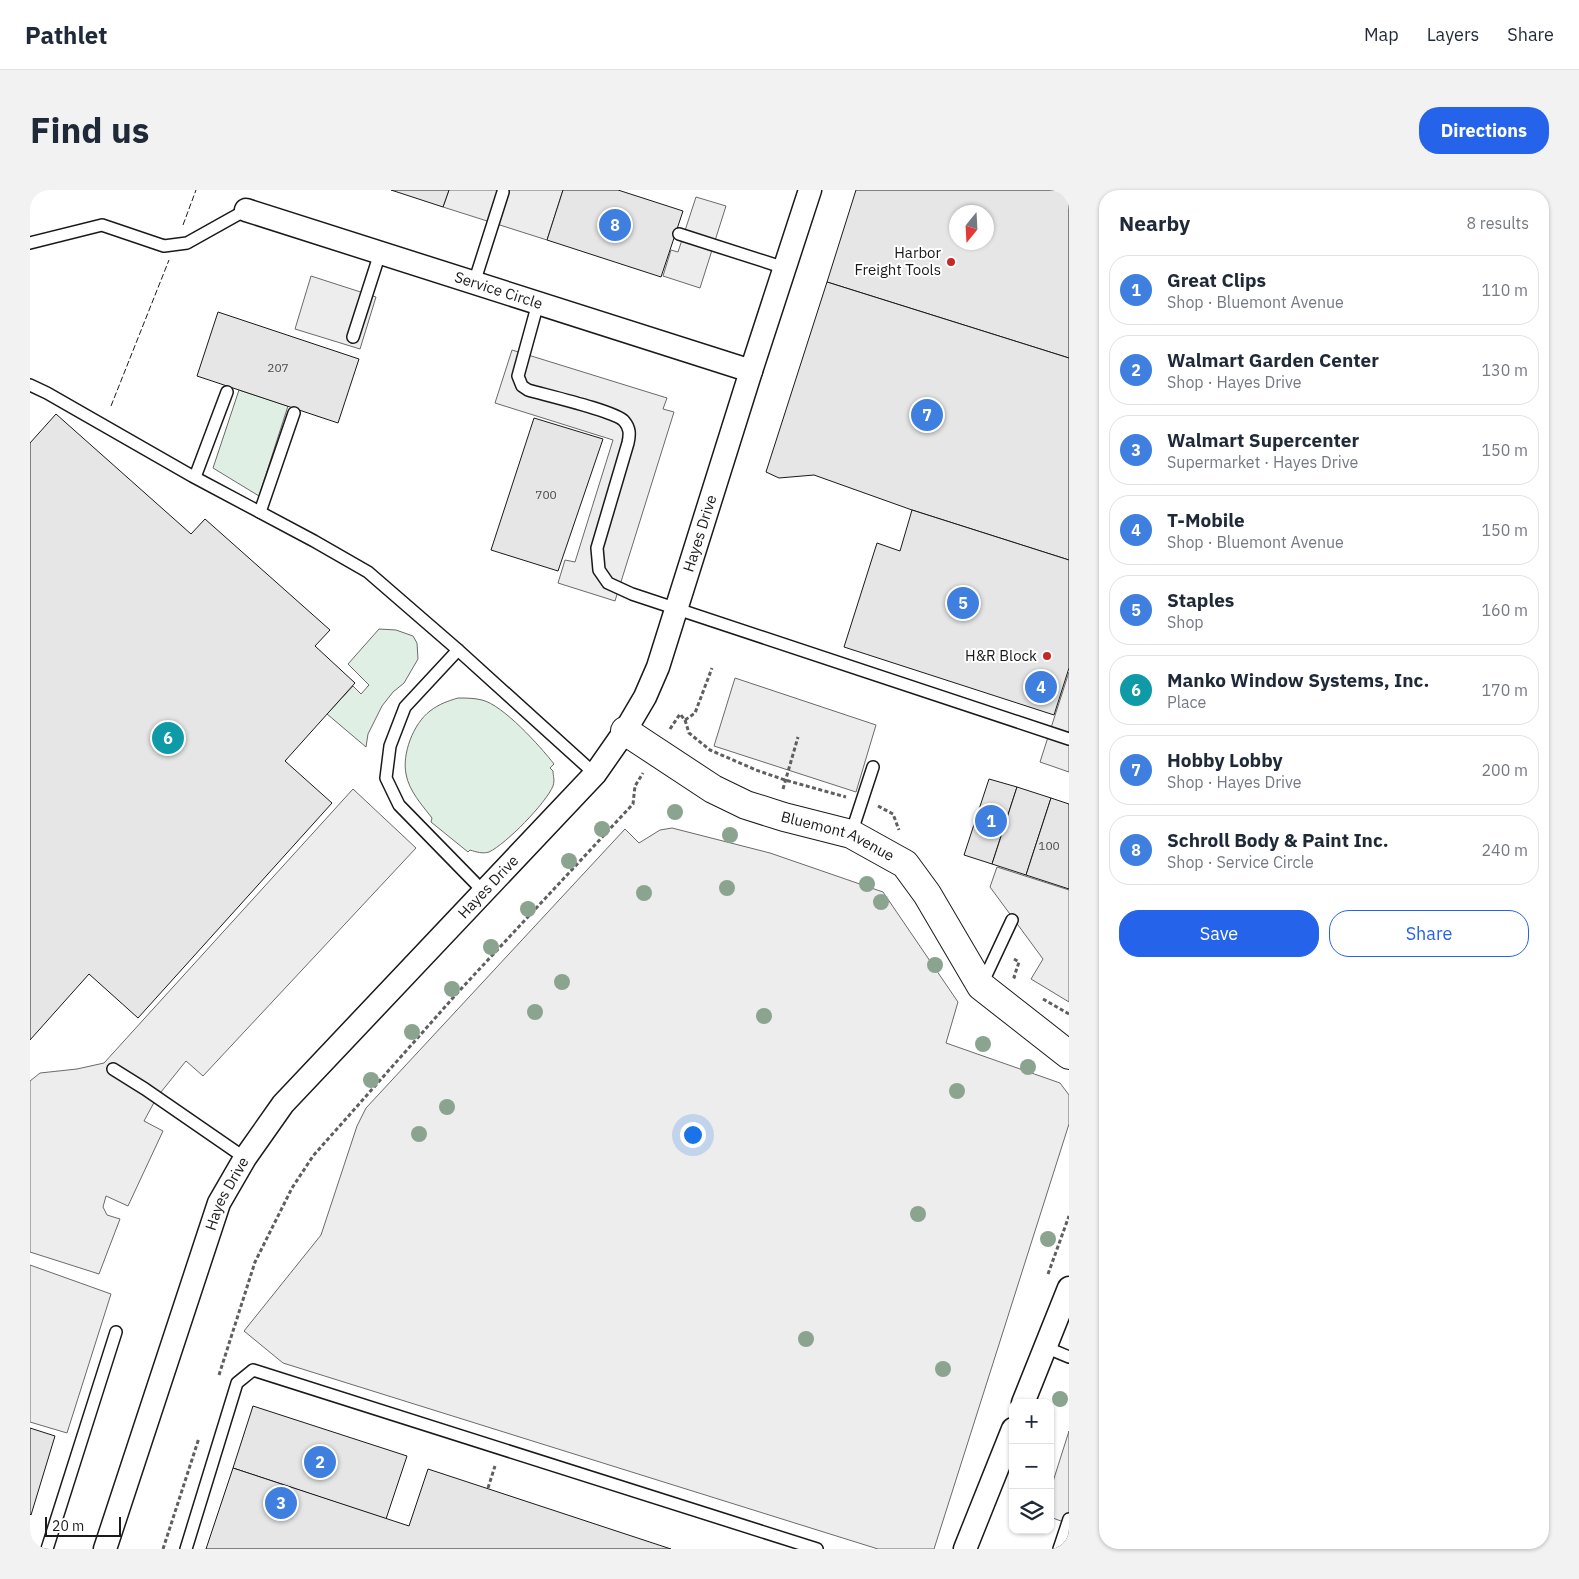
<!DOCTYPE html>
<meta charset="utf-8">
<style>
body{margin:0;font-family:"IBM Plex Sans",sans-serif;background:#f2f2f3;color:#1f2937}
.controls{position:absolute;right:15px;bottom:15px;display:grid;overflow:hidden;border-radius:10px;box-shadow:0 1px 4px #0004}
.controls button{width:45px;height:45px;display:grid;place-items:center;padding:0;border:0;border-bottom:1px solid #e0e1e3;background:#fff;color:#1f2937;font:25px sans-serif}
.compass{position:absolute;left:919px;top:15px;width:45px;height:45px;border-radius:50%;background:#fff;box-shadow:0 1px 4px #0004;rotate:198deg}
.scale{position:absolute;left:15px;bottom:12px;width:76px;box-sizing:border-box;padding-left:5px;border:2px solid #1a1a1a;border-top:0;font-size:14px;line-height:18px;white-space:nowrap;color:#1a1a1a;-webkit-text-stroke:4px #fff;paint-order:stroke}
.you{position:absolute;left:662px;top:944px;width:18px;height:18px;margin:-12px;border:4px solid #fff;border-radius:50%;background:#1a73e8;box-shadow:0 0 0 8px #1a73e833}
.badge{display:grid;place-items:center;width:32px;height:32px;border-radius:50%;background:#2563eb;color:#fff;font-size:16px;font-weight:700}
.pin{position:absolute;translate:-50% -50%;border:2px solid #fff;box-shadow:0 1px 5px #0006}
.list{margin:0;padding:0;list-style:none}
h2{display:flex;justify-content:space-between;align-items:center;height:65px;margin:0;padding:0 20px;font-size:21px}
h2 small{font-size:16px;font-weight:400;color:#747a83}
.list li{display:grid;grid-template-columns:32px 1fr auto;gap:15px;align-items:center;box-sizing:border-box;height:70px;margin:0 10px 10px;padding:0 10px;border:1px solid #e0e1e3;border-radius:20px}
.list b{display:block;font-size:19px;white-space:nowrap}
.list p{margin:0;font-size:16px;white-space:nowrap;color:#747a83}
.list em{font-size:16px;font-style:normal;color:#747a83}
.actions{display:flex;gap:10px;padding:15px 20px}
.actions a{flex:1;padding:11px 0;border:1px solid #2563eb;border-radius:20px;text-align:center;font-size:18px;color:#2563eb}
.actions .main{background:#2563eb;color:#fff}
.icon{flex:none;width:28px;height:28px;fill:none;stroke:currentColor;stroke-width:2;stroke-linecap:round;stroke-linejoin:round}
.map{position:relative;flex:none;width:1039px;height:1359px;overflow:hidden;border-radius:20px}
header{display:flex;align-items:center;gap:30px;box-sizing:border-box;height:70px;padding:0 25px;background:#fff;border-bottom:1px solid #e0e1e3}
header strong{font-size:24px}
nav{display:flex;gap:28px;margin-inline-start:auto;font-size:18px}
.intro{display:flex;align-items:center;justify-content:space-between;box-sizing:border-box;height:120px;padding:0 30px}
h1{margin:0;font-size:35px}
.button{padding:12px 22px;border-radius:20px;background:#2563eb;color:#fff;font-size:18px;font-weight:700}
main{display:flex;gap:30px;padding:0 30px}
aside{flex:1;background:#fff;border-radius:20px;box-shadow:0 1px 4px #0004}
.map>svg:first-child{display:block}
.green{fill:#e0efe3;stroke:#6a6a6a}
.parking{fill:#ededed;stroke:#6a6a6a}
.building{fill:#e6e6e6;stroke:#1a1a1a;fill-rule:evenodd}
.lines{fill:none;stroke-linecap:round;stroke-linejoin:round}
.service-casing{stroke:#1a1a1a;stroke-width:14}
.minor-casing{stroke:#1a1a1a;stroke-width:25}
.tertiary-casing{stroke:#1a1a1a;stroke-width:30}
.path{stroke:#5f5f5f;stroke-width:3;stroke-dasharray:4 2.5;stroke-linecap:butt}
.service{stroke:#fff;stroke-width:11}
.minor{stroke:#fff;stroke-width:22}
.tertiary{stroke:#fff;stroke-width:28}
.fence{stroke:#1a1a1a;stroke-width:1;stroke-dasharray:6 2.5;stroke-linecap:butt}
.tree{fill:#8aa48f}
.poi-dot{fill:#c62828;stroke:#fff;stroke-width:2}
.labels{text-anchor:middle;stroke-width:4;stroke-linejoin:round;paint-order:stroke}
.number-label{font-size:12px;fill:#4d4d4d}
.poi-label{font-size:15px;fill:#1a1a1a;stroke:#fff;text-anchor:end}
.street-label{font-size:15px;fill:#1a1a1a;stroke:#fff}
</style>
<header>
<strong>Pathlet</strong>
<nav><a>Map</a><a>Layers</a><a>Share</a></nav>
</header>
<div class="intro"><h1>Find us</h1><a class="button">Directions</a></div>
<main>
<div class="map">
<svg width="1039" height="1359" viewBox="0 0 1039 1359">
<rect width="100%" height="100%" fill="#fff"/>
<g class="green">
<polygon points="209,200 258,216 229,306 183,278"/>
<polygon points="349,439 366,440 383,446 387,453 388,469 374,493 363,502 352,516 338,544 336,557 297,524 323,496 331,504 339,495 318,474"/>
<path d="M428 508C436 508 444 508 452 510 473 515 510 556 524 574L520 578 523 581C523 586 525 590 523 596 516 613 476 654 459 662 453 664 446 662 440 660L438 662 401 632 402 628C392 615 379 601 376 584 372 564 383 534 400 521 409 514 418 511 428 508Z"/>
</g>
<g class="parking">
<polygon points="419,0 533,0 517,50 413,17"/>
<polygon points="666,7 696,16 670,98 633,86 641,60 648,62"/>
<polygon points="281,86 346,107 330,159 265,139"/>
<polygon points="482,160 637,208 633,219 644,222 585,411 528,393 535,370 545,372 583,250 465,213"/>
<polygon points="1039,482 1039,582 1010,572"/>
<polygon points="705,488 846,535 826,602 684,556"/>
<polygon points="323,599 386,658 173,886 156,871 127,907 114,931 133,941 98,1016 76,1006 73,1017 77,1025 90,1029 69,1084 0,1062 0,891 10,883 47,879 74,873"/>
<polygon points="642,638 740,663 853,702 928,812 916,853 1030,893 1039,905 1039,934 904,1359 848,1359 253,1173 214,1141 291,1045 327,936 336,918 595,639 609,653 630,640"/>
<polygon points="967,677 1039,700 1039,812 1001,789 1013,769 960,697"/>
<polygon points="0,1075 81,1104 37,1243 0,1232"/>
<polygon points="1039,1241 1039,1334 1020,1327 1020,1301"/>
</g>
<g class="building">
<polygon points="361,0 419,0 413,17"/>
<polygon points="533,0 588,0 653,21 631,87 517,50"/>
<path d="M826 0H1039V168L797 92ZM926 22H956V52H926Z"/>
<polygon points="797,92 1039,168 1039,370 882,320 784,285 749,288 736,282"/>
<polygon points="188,122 329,169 308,233 167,186"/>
<polygon points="26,224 161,344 175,329 300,440 285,456 325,493 255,571 302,613 108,828 59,784 0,850 0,253"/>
<polygon points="504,228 573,249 528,381 461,360"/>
<polygon points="882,320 1039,370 1039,478 1024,525 814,457 847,353 870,361"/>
<polygon points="959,589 987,597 962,674 934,665"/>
<polygon points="987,597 1021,608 996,685 962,674"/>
<polygon points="1021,608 1039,614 1039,699 996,685"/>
<polygon points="223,1216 377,1266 356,1329 203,1278"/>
<polygon points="0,1238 25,1246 1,1325 0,1324"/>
<polygon points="203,1278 379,1336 398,1279 641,1359 176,1359"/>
</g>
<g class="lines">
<defs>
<g id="service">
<polyline points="649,44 755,78"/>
<polyline points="0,53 72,35 134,56 157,53 216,20"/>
<polyline points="444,93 473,2"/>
<path d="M508 113 488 186 492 196 498 200C515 205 585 221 594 231 600 238 600 244 598 253L567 358 569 380 578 393 602 404 1039 549"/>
<polyline points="323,147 350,63"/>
<polyline points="0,195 17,203 162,286 284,351 338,382 428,460 565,584"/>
<polyline points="165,287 197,202"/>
<polyline points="230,322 264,223"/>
<polyline points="428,460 375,517 360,556 356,588 369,615 454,702"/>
<polyline points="821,644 843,577"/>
<polyline points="952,794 982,730"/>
<polyline points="83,879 115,899 215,968"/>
<polyline points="1015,1157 1039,1167"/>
<polyline points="17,1359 86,1142"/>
<polyline points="156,1359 207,1193 223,1180 787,1359"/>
<polyline points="1029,1359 1039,1329"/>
</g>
<g id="minor">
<path id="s1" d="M216 20 721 181"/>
<polyline points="993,1213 1039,1098"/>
<path id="s2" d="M75 1359 189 1013 215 968 253 914 565 584 595 541 615 507 628 477 721 181 780 0"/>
<polyline points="935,1359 983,1239"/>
</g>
<g id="tertiary">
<path id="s3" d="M595 541 683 599 716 615 754 627 821 644 875 674 897 704 951 796 1039 865"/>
</g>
</defs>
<use href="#service" class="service-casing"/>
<use href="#minor" class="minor-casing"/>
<use href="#tertiary" class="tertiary-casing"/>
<g class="path">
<polyline points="655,530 659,543 680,560 726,580 755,590 816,607"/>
<polyline points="640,539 650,524 655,530 665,523 682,478"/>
<polyline points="753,599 768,547"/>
<polyline points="848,616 863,624 869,640"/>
<polyline points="984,769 989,772 984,787 986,788"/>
<polyline points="1013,809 1039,824"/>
<polyline points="1018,1084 1039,1026"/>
<polyline points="189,1185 225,1072 262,998 283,966 430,800 603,614 605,596 613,583"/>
<polyline points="458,1298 465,1276"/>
<polyline points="133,1359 169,1248"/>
</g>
<use href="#service" class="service"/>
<use href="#minor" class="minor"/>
<use href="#tertiary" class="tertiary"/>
<g class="fence">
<polyline points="153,35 166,0"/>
<polyline points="81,216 139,70"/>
</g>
</g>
<g class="tree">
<circle cx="645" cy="622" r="8"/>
<circle cx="572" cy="639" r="8"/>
<circle cx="700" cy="645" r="8"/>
<circle cx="539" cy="671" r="8"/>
<circle cx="837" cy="694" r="8"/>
<circle cx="697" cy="698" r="8"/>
<circle cx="614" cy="703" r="8"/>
<circle cx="851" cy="712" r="8"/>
<circle cx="498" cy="719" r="8"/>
<circle cx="461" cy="757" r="8"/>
<circle cx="905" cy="775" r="8"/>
<circle cx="532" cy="792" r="8"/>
<circle cx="422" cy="799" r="8"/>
<circle cx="505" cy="822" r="8"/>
<circle cx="734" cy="826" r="8"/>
<circle cx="382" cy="842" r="8"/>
<circle cx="953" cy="854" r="8"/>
<circle cx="998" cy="877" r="8"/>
<circle cx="341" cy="890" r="8"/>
<circle cx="927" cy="901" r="8"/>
<circle cx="417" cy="917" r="8"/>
<circle cx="389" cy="944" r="8"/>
<circle cx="888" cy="1024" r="8"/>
<circle cx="1018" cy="1049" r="8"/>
<circle cx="776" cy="1149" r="8"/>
<circle cx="913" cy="1179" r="8"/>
<circle cx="1030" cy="1209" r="8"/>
</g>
<g class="poi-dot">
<circle cx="921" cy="72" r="5"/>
<circle cx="1017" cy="466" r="5"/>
</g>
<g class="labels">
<g class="number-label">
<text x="248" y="182">207</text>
<text x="516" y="309">700</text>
<text x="1019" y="660">100</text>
</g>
<g class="poi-label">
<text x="911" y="68">Harbor<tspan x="911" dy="17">Freight Tools</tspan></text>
<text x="1007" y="471">H&amp;R Block</text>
</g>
<g class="street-label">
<text dy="5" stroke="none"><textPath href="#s1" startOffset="265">Service Circle</textPath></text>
<text dy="5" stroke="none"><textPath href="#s2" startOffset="1201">Hayes Drive</textPath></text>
<text dy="5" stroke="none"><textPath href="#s3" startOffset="239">Bluemont Avenue</textPath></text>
<text dy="5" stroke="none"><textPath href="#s2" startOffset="781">Hayes Drive</textPath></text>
<text dy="5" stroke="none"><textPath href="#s2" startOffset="376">Hayes Drive</textPath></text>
</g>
</g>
</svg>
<div class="controls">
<button>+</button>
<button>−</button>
<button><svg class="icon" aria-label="layers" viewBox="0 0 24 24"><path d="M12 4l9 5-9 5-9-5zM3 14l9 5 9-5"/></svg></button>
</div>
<svg class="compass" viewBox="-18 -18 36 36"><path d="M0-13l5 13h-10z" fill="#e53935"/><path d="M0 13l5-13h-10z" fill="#747a83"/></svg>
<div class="scale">20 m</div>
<div class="you"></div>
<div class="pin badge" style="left:961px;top:631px;background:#3f7fe0">1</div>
<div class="pin badge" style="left:290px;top:1272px;background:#3f7fe0">2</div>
<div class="pin badge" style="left:251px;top:1313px;background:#3f7fe0">3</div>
<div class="pin badge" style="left:1011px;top:497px;background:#3f7fe0">4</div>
<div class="pin badge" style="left:933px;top:413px;background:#3f7fe0">5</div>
<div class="pin badge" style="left:138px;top:548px;background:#0f9aa8">6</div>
<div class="pin badge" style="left:897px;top:225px;background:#3f7fe0">7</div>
<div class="pin badge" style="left:585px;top:35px;background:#3f7fe0">8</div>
</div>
<aside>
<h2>Nearby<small>8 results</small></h2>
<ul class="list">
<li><span class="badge" style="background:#3f7fe0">1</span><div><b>Great Clips</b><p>Shop · Bluemont Avenue</p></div><em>110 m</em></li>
<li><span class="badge" style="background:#3f7fe0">2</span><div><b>Walmart Garden Center</b><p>Shop · Hayes Drive</p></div><em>130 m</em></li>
<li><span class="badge" style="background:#3f7fe0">3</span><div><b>Walmart Supercenter</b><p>Supermarket · Hayes Drive</p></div><em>150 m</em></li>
<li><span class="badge" style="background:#3f7fe0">4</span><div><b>T-Mobile</b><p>Shop · Bluemont Avenue</p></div><em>150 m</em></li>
<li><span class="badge" style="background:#3f7fe0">5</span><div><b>Staples</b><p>Shop</p></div><em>160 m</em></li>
<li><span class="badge" style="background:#0f9aa8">6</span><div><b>Manko Window Systems, Inc.</b><p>Place</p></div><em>170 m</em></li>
<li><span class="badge" style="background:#3f7fe0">7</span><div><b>Hobby Lobby</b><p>Shop · Hayes Drive</p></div><em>200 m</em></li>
<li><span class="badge" style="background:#3f7fe0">8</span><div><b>Schroll Body &amp; Paint Inc.</b><p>Shop · Service Circle</p></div><em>240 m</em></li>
</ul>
<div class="actions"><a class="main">Save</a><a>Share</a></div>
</aside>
</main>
